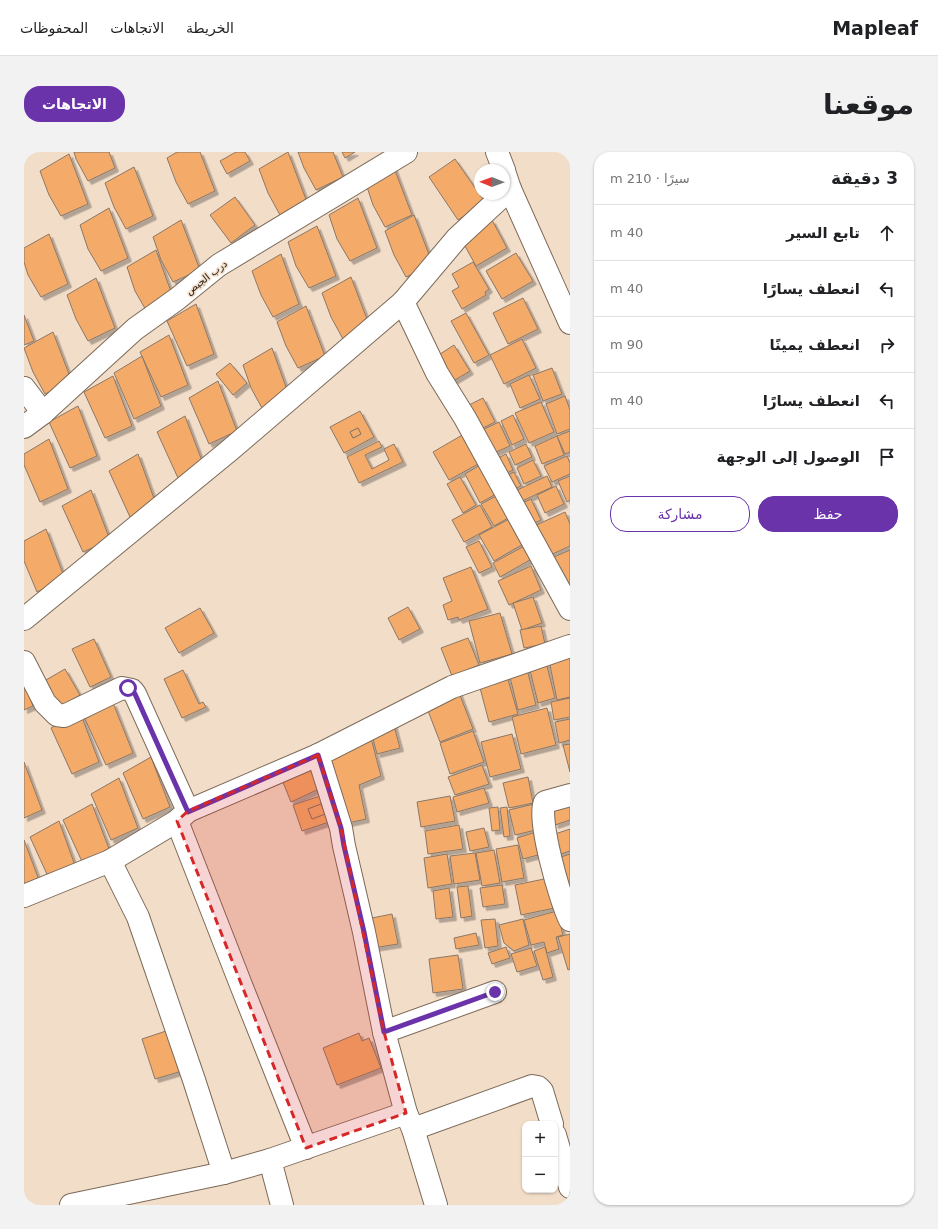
<!DOCTYPE html>
<html lang="ar">
<meta charset="utf-8">
<style>
body{margin:0;font-family:"DejaVu Sans","Noto Sans Arabic",sans-serif;background:#f2f2f2;color:#202124;direction:rtl}
.controls{position:absolute;right:12px;bottom:12px;display:grid;overflow:hidden;border-radius:8px;box-shadow:0 1px 3px #0004}
.controls button{width:36px;height:36px;display:grid;place-items:center;padding:0;border:0;border-bottom:1px solid #e0e0e0;background:#fff;color:#202124;font:20px sans-serif}
.compass{position:absolute;left:450px;top:12px;width:36px;height:36px;border-radius:50%;background:#fff;box-shadow:0 1px 3px #0004;rotate:271deg}
.stop{position:absolute;width:12px;height:12px;margin:-9px;border:3px solid #6a33aa;border-radius:50%;background:#fff}
.stop.end{background:#6a33aa;border-color:#fff;box-shadow:0 1px 4px #0008}
.list{margin:0;padding:0;list-style:none}
h2{display:flex;justify-content:space-between;align-items:center;height:52px;margin:0;padding:0 16px;font-size:17px}
h2 small{font-size:13px;font-weight:400;color:#757577}
.list li{display:grid;grid-template-columns:26px 1fr auto;gap:12px;align-items:center;box-sizing:border-box;height:56px;padding:0 16px;border-top:1px solid #e0e0e0}
.list b{display:block;font-size:15px;white-space:nowrap}
.list em{font-size:13px;font-style:normal;color:#757577}
.actions{display:flex;gap:8px;padding:12px 16px}
.actions a{flex:1;padding:9px 0;border:1px solid #6a33aa;border-radius:16px;text-align:center;font-size:14px;color:#6a33aa}
.actions .main{background:#6a33aa;color:#fff}
.icon{flex:none;width:22px;height:22px;fill:none;stroke:currentColor;stroke-width:2;stroke-linecap:round;stroke-linejoin:round}
.map{position:relative;flex:none;width:546px;height:1053px;overflow:hidden;direction:ltr;border-radius:16px}
header{display:flex;align-items:center;gap:24px;box-sizing:border-box;height:56px;padding:0 20px;background:#fff;border-bottom:1px solid #e0e0e0}
header strong{font-size:19px}
nav{display:flex;gap:22px;margin-inline-start:auto;font-size:14px}
.intro{display:flex;align-items:center;justify-content:space-between;box-sizing:border-box;height:96px;padding:0 24px}
h1{margin:0;font-size:28px}
.button{padding:10px 18px;border-radius:16px;background:#6a33aa;color:#fff;font-size:14px;font-weight:700}
main{display:flex;gap:24px;padding:0 24px}
aside{flex:1;background:#fff;border-radius:16px;box-shadow:0 1px 3px #0004}
.map>svg:first-child{display:block}
.building{fill:#f4ab6a;stroke:#8b7766;fill-rule:evenodd;filter:url(#shadow)}
.lines{fill:none;stroke-linecap:round;stroke-linejoin:round}
.minor-casing{stroke:#7c6a58;stroke-width:24}
.minor{stroke:#fff;stroke-width:22}
.route{stroke:#6a33aa;stroke-width:5}
.marked{fill:#d62828;fill-opacity:0.2;stroke:#d62828;stroke-width:3;stroke-dasharray:8 5;stroke-linejoin:round}
.labels{text-anchor:middle;stroke-width:3;stroke-linejoin:round;paint-order:stroke}
.street-label{font-size:10px;fill:#282019;stroke:#f2ddc9}
</style>
<header>
<strong>Mapleaf</strong>
<nav><a>الخريطة</a><a>الاتجاهات</a><a>المحفوظات</a></nav>
</header>
<div class="intro"><h1>موقعنا</h1><a class="button">الاتجاهات</a></div>
<main>
<aside>
<h2>3 دقيقة<small>سيرًا · 210 m</small></h2>
<ul class="list">
<li><svg class="icon" aria-label="ahead" viewBox="0 0 24 24"><path d="M12 20V5M6 11l6-6 6 6"/></svg><div><b>تابع السير</b></div><em>40 m</em></li>
<li><svg class="icon" aria-label="left" viewBox="0 0 24 24"><path d="M17 20v-9H6M10 6l-5 5 5 5"/></svg><div><b>انعطف يسارًا</b></div><em>40 m</em></li>
<li><svg class="icon" aria-label="right" viewBox="0 0 24 24"><path d="M7 20v-9h11M14 6l5 5-5 5"/></svg><div><b>انعطف يمينًا</b></div><em>90 m</em></li>
<li><svg class="icon" aria-label="left" viewBox="0 0 24 24"><path d="M17 20v-9H6M10 6l-5 5 5 5"/></svg><div><b>انعطف يسارًا</b></div><em>40 m</em></li>
<li><svg class="icon" aria-label="arrive" viewBox="0 0 24 24"><path d="M6 21V4h12l-3 4 3 4H6"/></svg><div><b>الوصول إلى الوجهة</b></div></li>
</ul>
<div class="actions"><a class="main">حفظ</a><a>مشاركة</a></div>
</aside>
<div class="map">
<svg width="546" height="1053" viewBox="0 0 546 1053">
<defs>
<filter id="shadow"><feDropShadow dx="3.5" dy="3.5" stdDeviation="0" flood-color="#0004"/></filter>
</defs>
<rect width="100%" height="100%" fill="#f2ddc9"/>
<g class="building">
<polygon points="50,0 85,0 91,16 64,29 52,7"/>
<polygon points="153,0 176,0 191,39 164,52 152,30 143,6"/>
<polygon points="212,0 221,0 226,9 203,22 196,9"/>
<polygon points="264,0 283,50 256,63 244,41 235,17"/>
<polygon points="274,0 309,0 319,25 292,38 280,16"/>
<polygon points="318,0 331,0 321,6"/>
<polygon points="45,2 64,52 37,64 25,43 16,19"/>
<polygon points="431,7 461,50 434,68 405,25"/>
<polygon points="369,13 388,63 361,75 349,53 341,29"/>
<polygon points="110,15 129,64 102,77 90,55 81,31"/>
<polygon points="211,45 231,73 207,91 186,63"/>
<polygon points="334,46 353,96 326,109 313,87 305,63"/>
<polygon points="85,56 104,106 77,119 64,97 56,73"/>
<polygon points="390,63 409,113 382,125 370,103 361,79"/>
<polygon points="157,68 176,118 149,130 137,108 129,85"/>
<polygon points="468,68 483,96 452,114 436,85"/>
<polygon points="293,74 312,124 285,136 272,114 264,90"/>
<polygon points="25,82 44,132 17,145 4,123 0,110 0,96"/>
<polygon points="132,98 150,148 123,160 111,139 103,115"/>
<polygon points="492,101 509,129 478,147 462,119"/>
<polygon points="257,102 275,152 249,165 237,143 228,119"/>
<polygon points="449,110 465,137 461,140 462,143 438,157 428,139 435,135 428,122"/>
<polygon points="327,125 346,175 319,187 307,165 298,141"/>
<polygon points="72,126 91,176 64,189 52,167 43,143"/>
<polygon points="499,146 514,177 484,192 469,161"/>
<polygon points="172,152 190,202 163,214 143,169"/>
<polygon points="282,154 301,204 274,216 262,194 253,170"/>
<polygon points="442,161 465,203 450,211 427,169"/>
<polygon points="0,163 10,189 0,193"/>
<polygon points="29,180 48,230 21,242 9,220 0,196"/>
<polygon points="145,183 164,233 137,245 116,200"/>
<polygon points="498,187 512,216 480,232 466,203"/>
<polygon points="430,193 446,219 426,231 410,206"/>
<polygon points="248,196 266,246 239,258 227,236 219,213"/>
<polygon points="118,204 137,254 110,267 90,221"/>
<polygon points="206,211 223,231 209,243 192,222"/>
<polygon points="528,216 538,242 519,249 509,223"/>
<polygon points="505,223 516,247 496,256 486,232"/>
<polygon points="89,224 108,274 81,286 60,240"/>
<polygon points="194,229 213,279 185,292 165,246"/>
<polygon points="541,244 546,258 546,277 533,282 522,252"/>
<polygon points="459,246 471,270 451,280 439,256"/>
<polygon points="517,250 530,280 505,291 491,261"/>
<polygon points="54,254 73,304 46,316 25,270"/>
<path d="M336 259 350 285 320 301 306 275ZM334 276 337 282 329 286 326 280Z"/>
<polygon points="489,263 500,287 488,293 477,269"/>
<polygon points="161,264 180,314 154,326 133,280"/>
<polygon points="475,270 486,294 465,303 454,280"/>
<polygon points="334,276 337,282 329,286 326,280"/>
<polygon points="546,279 546,300 541,302 533,284"/>
<polygon points="440,282 456,311 425,328 409,300"/>
<polygon points="533,284 540,303 518,312 511,294"/>
<polygon points="25,287 44,337 16,350 0,313 0,302"/>
<polygon points="355,289 358,295 341,303 348,317 365,308 360,297 370,292 379,310 335,331 323,305"/>
<polygon points="502,292 508,305 491,313 485,300"/>
<polygon points="114,302 132,352 106,365 85,319"/>
<polygon points="482,302 489,318 477,324 470,308"/>
<polygon points="543,304 546,311 546,322 528,330 520,314"/>
<polygon points="509,308 517,324 500,332 493,316"/>
<polygon points="456,313 472,342 456,351 441,322"/>
<polygon points="490,320 497,334 484,339 478,326"/>
<polygon points="523,324 528,335 494,351 489,340"/>
<polygon points="546,324 546,348 543,350 534,329"/>
<polygon points="436,325 452,353 439,361 423,332"/>
<polygon points="532,334 540,352 521,361 513,343"/>
<polygon points="67,338 86,388 59,400 38,354"/>
<polygon points="474,343 486,365 470,374 457,352"/>
<polygon points="507,347 517,368 504,374 494,353"/>
<polygon points="456,353 468,375 440,390 428,368"/>
<polygon points="541,360 546,372 546,394 522,405 508,375"/>
<polygon points="487,366 501,391 470,409 455,383"/>
<polygon points="22,377 41,427 13,440 0,409 0,389"/>
<polygon points="455,389 468,415 455,421 442,395"/>
<polygon points="504,392 511,405 476,425 469,411"/>
<polygon points="546,398 546,433 538,437 525,407"/>
<polygon points="507,414 517,438 485,453 474,429"/>
<polygon points="447,415 464,457 435,468 434,465 424,468 419,453 428,449 419,426"/>
<polygon points="509,445 518,471 498,478 489,451"/>
<polygon points="384,455 396,477 375,488 364,466"/>
<polygon points="176,456 190,481 155,501 141,476"/>
<polygon points="476,461 488,502 456,511 445,469"/>
<polygon points="517,474 521,492 500,496 496,478"/>
<polygon points="444,486 455,513 428,524 417,496"/>
<polygon points="70,487 87,525 66,535 48,497"/>
<polygon points="546,504 546,545 533,548 525,508"/>
<polygon points="522,510 531,546 514,551 505,514"/>
<polygon points="502,513 512,553 494,558 484,517"/>
<polygon points="41,517 56,543 30,558 15,532"/>
<polygon points="159,518 175,552 179,550 182,555 158,566 140,527"/>
<polygon points="483,524 494,562 465,570 455,532"/>
<polygon points="0,529 9,554 0,558"/>
<polygon points="434,538 449,577 416,590 401,551"/>
<polygon points="546,546 546,565 530,568 527,550"/>
<polygon points="89,551 109,601 82,613 61,567"/>
<polygon points="523,556 532,593 497,602 488,565"/>
<polygon points="56,560 75,610 48,622 27,576"/>
<polygon points="546,567 546,588 535,591 531,570"/>
<polygon points="369,570 376,596 353,602 346,576"/>
<polygon points="449,579 460,610 426,622 416,591"/>
<polygon points="488,582 497,617 466,625 457,590"/>
<polygon points="347,586 357,624 335,633 342,667 324,671 304,603"/>
<polygon points="546,592 546,620 539,593"/>
<polygon points="127,605 146,655 119,667 99,621"/>
<polygon points="285,609 297,636 267,650 256,623"/>
<polygon points="0,610 18,658 0,666"/>
<polygon points="458,613 465,632 431,643 424,625"/>
<polygon points="504,625 509,651 485,656 479,631"/>
<polygon points="95,626 114,676 87,688 67,642"/>
<polygon points="460,636 465,651 433,660 429,645"/>
<path d="M296 644 305 670 278 679 269 653ZM297 652 301 662 288 667 284 657Z"/>
<polygon points="426,644 431,669 397,675 393,650"/>
<polygon points="546,651 546,668 531,673 527,657"/>
<polygon points="68,652 87,702 60,714 39,668"/>
<polygon points="297,652 301,662 288,667 284,657"/>
<polygon points="510,652 516,677 491,683 485,658"/>
<polygon points="474,655 476,678 468,679 465,656"/>
<polygon points="483,655 486,684 480,685 476,656"/>
<polygon points="35,669 53,719 27,731 6,685"/>
<polygon points="435,673 439,697 404,702 401,679"/>
<polygon points="460,676 465,695 446,699 442,680"/>
<polygon points="546,677 546,699 531,704 525,684"/>
<polygon points="518,678 525,700 499,707 493,686"/>
<polygon points="0,688 15,728 0,735"/>
<polygon points="494,693 500,726 478,730 472,697"/>
<polygon points="470,698 476,731 458,734 452,701"/>
<polygon points="451,701 456,728 430,732 426,704"/>
<polygon points="423,702 428,732 404,736 400,706"/>
<polygon points="546,702 546,733 537,736 528,708"/>
<polygon points="525,726 531,756 497,763 491,733"/>
<polygon points="478,733 481,752 459,755 456,736"/>
<polygon points="444,734 448,764 437,766 433,735"/>
<polygon points="425,736 429,765 412,767 409,739"/>
<polygon points="533,759 539,783 532,785 535,797 523,801 520,790 507,793 500,768"/>
<polygon points="368,762 374,792 349,796 343,767"/>
<polygon points="471,767 474,794 461,796 457,768"/>
<polygon points="499,767 505,793 490,799 480,791 475,773"/>
<polygon points="452,781 455,793 432,797 430,786"/>
<polygon points="546,782 546,817 544,818 534,785"/>
<polygon points="482,795 486,806 468,812 464,801"/>
<polygon points="521,795 529,825 519,828 510,799"/>
<polygon points="507,796 513,814 493,820 487,802"/>
<polygon points="434,803 439,837 409,841 405,807"/>
<polygon points="145,878 158,919 131,927 118,887"/>
<polygon points="335,881 338,889 345,886 357,916 313,933 299,896"/>
</g>
<g class="lines">
<defs>
<g id="minor">
<polyline points="473,0 480,18"/>
<polyline points="480,19 486,37 546,171"/>
<polyline points="379,150 413,221 441,266 546,457"/>
<polyline points="0,236 19,261"/>
<polyline points="0,275 19,261 111,177 153,147 195,113 382,0"/>
<polyline points="0,467 206,298 379,150 433,86 486,37"/>
<polyline points="0,510 21,551 33,563 40,564 98,536 108,538 111,542 164,659"/>
<polyline points="294,603 317,676 320,694 340,780 360,880 382,961 389,977 412,1053"/>
<path d="M546 643 521 650C512 664 537 751 546 768"/>
<polyline points="153,669 217,833 282,996"/>
<polyline points="86,709 114,765 170,928 200,1021"/>
<polyline points="0,744 86,709 153,669 164,659 294,603 428,535 546,494"/>
<polyline points="360,880 471,840"/>
<polyline points="389,977 508,934 514,935 518,939 528,972"/>
<polyline points="531,983 546,1035"/>
<polyline points="246,1008 258,1053"/>
<polyline points="47,1053 200,1021 246,1008 382,961"/>
</g>
</defs>
<use href="#minor" class="minor-casing"/>
<use href="#minor" class="minor"/>
</g>
<g class="lines">
<polyline class="route" points="104,536 108,538 111,542 164,660 294,603 317,676 320,694 340,780 360,880 471,840"/>
</g>
<path class="marked" d="M294 603 317 676 360 880 382 961 282 996 153 669 164 659Z"/>
<g class="labels">
<g class="street-label">
<text transform="translate(182 125) rotate(-38)" y="4">درب الجبص</text>
</g>
</g>
</svg>
<div class="controls">
<button>+</button>
<button>−</button>
</div>
<svg class="compass" viewBox="-18 -18 36 36"><path d="M0-13l5 13h-10z" fill="#e53935"/><path d="M0 13l5-13h-10z" fill="#757577"/></svg>
<div class="stop" style="left:104px;top:536px"></div>
<div class="stop end" style="left:471px;top:840px"></div>
</div>
</main>
